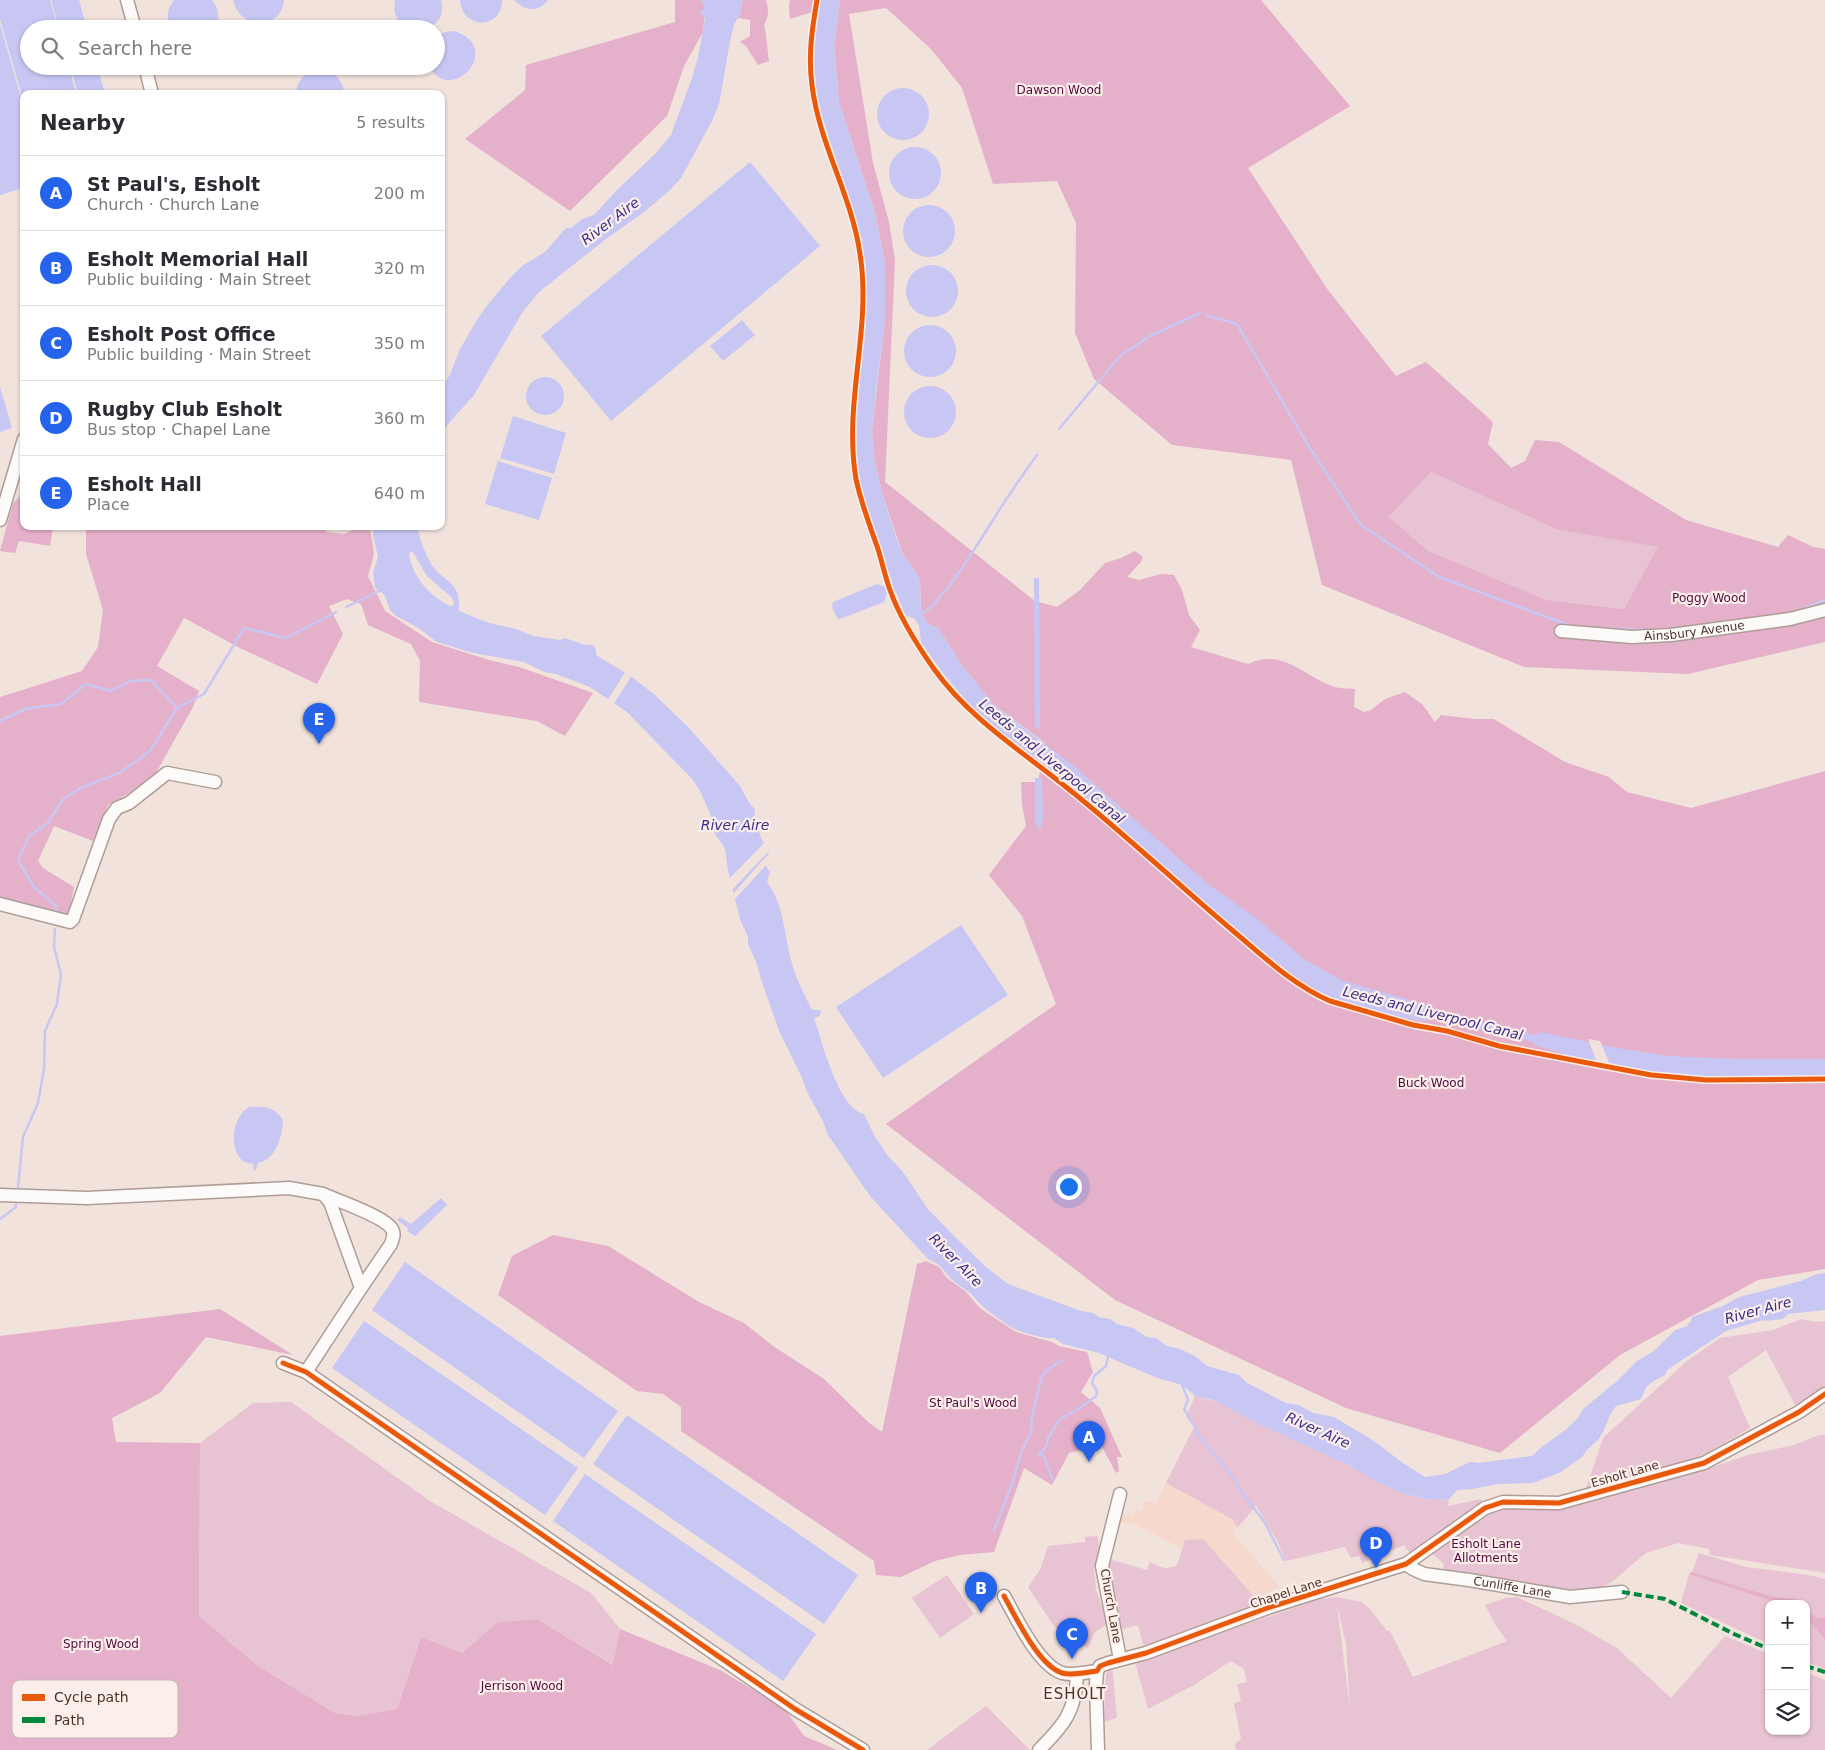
<!DOCTYPE html>
<meta charset="utf-8">
<style>
body{margin:0;font-family:"DejaVu Sans",sans-serif;background:#f2f2f3;color:#2b2b33}
.controls{position:absolute;right:15px;bottom:15px;display:grid;overflow:hidden;border-radius:10px;box-shadow:0 1px 4px #0004}
.controls button{width:45px;height:45px;display:grid;place-items:center;padding:0;border:0;border-bottom:1px solid #e1e1e2;background:#fff;color:#2b2b33;font:25px sans-serif}
.you{position:absolute;left:1068px;top:1186px;width:18px;height:18px;margin:-12px;border:4px solid #fff;border-radius:50%;background:#1a73e8;box-shadow:0 0 0 8px #1a73e833}
.badge{display:grid;place-items:center;width:32px;height:32px;border-radius:50%;background:#2563eb;color:#fff;font-size:16px;font-weight:700}
.pin{position:absolute;translate:-50% -41px;filter:drop-shadow(0 1px 2px #0008)}
.pin::after{content:'';position:absolute;top:26px;width:18px;height:15px;background:inherit;clip-path:polygon(0 0,100% 0,50% 100%)}
.list{margin:0;padding:0;list-style:none}
h2{display:flex;justify-content:space-between;align-items:center;height:65px;margin:0;padding:0 20px;font-size:21px}
h2 small{font-size:16px;font-weight:400;color:#7c7c81}
.list li{display:grid;grid-template-columns:32px 1fr auto;gap:15px;align-items:center;box-sizing:border-box;height:75px;padding:0 20px;border-top:1px solid #e1e1e2}
.list b{display:block;font-size:19px;white-space:nowrap}
.list p{margin:0;font-size:16px;white-space:nowrap;color:#7c7c81}
.list em{font-size:16px;font-style:normal;color:#7c7c81}
.icon{flex:none;width:28px;height:28px;fill:none;stroke:currentColor;stroke-width:2;stroke-linecap:round;stroke-linejoin:round}
.map{position:relative;flex:none;width:1825px;height:1750px;overflow:hidden}
.search{position:absolute;background:#fff;box-shadow:0 1px 4px #0004;left:20px;top:20px;width:425px;height:55px;display:flex;align-items:center;gap:12px;box-sizing:border-box;padding:0 18px;border-radius:28px;color:#7c7c81;font-size:19px}
.panel{position:absolute;background:#fff;box-shadow:0 1px 4px #0004;left:20px;top:90px;width:425px;height:440px;border-radius:10px}
.map>svg:first-child{display:block}
.built{fill:#f6d8cc}
.green{fill:#e8c3d3;fill-rule:evenodd}
.forest{fill:#e4b0ca;fill-rule:evenodd}
.water{fill:#c8c7f4;fill-rule:evenodd}
.pier{fill:#f1e2dc}
.lines{fill:none;stroke-linecap:round;stroke-linejoin:round}
.stream{stroke:#c8c7f4;stroke-width:2.5}
.minor-casing{stroke:#ae9d96;stroke-width:15}
.minor{stroke:#fdfbfa;stroke-width:12}
.quiet{stroke:#00873e;stroke-width:4;stroke-dasharray:8 4;stroke-linecap:butt}
.cycleway-casing{stroke:#fcefea;stroke-width:8}
.cycleway{stroke:#e8590c;stroke-width:5}
.labels{text-anchor:middle;stroke-width:4.5;stroke-linejoin:round;paint-order:stroke}
.park-label{font-size:12px;fill:#53093f;stroke:#fcefea}
.street-label{font-size:12px;fill:#4b3228;stroke:#fcefea}
.water-label{font-size:14px;font-style:italic;fill:#382d8b;stroke:#fcefea}
.quarter-label{font-size:15px;letter-spacing:1px;fill:#4b3228;stroke:#fcefea}
.key{fill:#fcefea;stroke:#c7b6b0;stroke-width:1}
.key-label{font-size:14px;fill:#4b3228}
</style>
<div class="map">
<svg width="1825" height="1750" viewBox="0 0 1825 1750">
<rect width="100%" height="100%" fill="#f1e2dc"/>
<polygon class="built" points="1166,1483 1232,1519 1238,1527 1232,1532 1279,1586 1257,1599 1203,1539 1185,1540 1181,1548 1137,1525 1120,1522 1121,1517 1123,1517 1123,1514 1134,1516 1135,1510 1143,1511 1144,1501 1157,1502"/>
<g class="green">
<polygon points="1431,472 1558,530 1659,547 1624,609 1547,600 1428,551 1389,517"/>
<polygon points="1802,1319 1815,1322 1825,1321 1825,1386 1795,1405 1766,1350 1728,1377 1750,1428 1708,1453 1681,1463 1585,1491 1603,1438 1687,1361 1720,1338 1773,1330"/>
<path d="M1195 1396C1201 1398 1208 1399 1214 1401 1229 1406 1243 1417 1258 1423 1287 1437 1317 1450 1346 1464 1380 1481 1409 1504 1449 1499L1448 1506 1481 1499 1483 1504 1462 1516 1412 1556 1404 1545 1362 1563 1359 1556 1351 1558 1345 1547 1286 1561 1278 1542 1256 1506 1238 1527 1232 1519 1166 1483 1194 1427 1186 1417Z"/>
<polygon points="291,1402 430,1501 591,1593 620,1629 614,1665 537,1619 498,1622 462,1653 421,1637 397,1709 357,1716 335,1713 258,1666 199,1616 200,1443 253,1403"/>
<path d="M1819 1435H1825V1573L1710 1555 1709 1549 1678 1543 1646 1553 1612 1582 1600 1589 1580 1592 1445 1574 1443 1563 1431 1553 1484 1516 1507 1507 1565 1508C1581 1504 1597 1497 1614 1493 1641 1486 1667 1480 1694 1471L1697 1472 1748 1455 1794 1445Z"/>
<polygon points="1097,1536 1100,1547 1099,1556 1094,1567 1096,1590 1108,1624 1095,1632 1088,1648 1054,1626 1028,1587 1040,1570 1048,1546 1085,1542 1085,1537"/>
<path d="M1203 1539 1260 1603 1254 1609 1144 1648 1138 1625 1119 1630 1108 1577 1109 1559 1147 1570 1150 1562C1160 1567 1166 1571 1177 1565L1185 1540Z"/>
<polygon points="1699,1553 1746,1567 1809,1575 1825,1579 1825,1618 1817,1618 1806,1609 1806,1604 1800,1604 1795,1599 1771,1596 1692,1572"/>
<polygon points="1689,1574 1774,1602 1788,1601 1792,1604 1769,1604 1769,1644 1681,1603"/>
<polygon points="947,1575 974,1614 940,1638 912,1598"/>
<path d="M1336 1597 1362 1602 1370 1609 1387 1631H1390L1413 1677 1507 1641 1496 1626 1485 1605 1506 1598 1517 1597 1579 1626 1617 1648 1671 1698 1725 1636 1769 1654V1731H1806V1672L1825 1680V1750H1236L1235 1744 1241 1739 1234 1703 1241 1701 1237 1684 1247 1682 1244 1669 1231 1661 1194 1685 1148 1709 1135 1662 1320 1599ZM1337 1605 1346 1644 1350 1709Z"/>
<polygon points="1806,1617 1825,1640 1825,1669 1806,1662"/>
<polygon points="1112,1666 1117,1718 1104,1722 1106,1674"/>
<polygon points="986,1706 1030,1750 927,1750"/>
</g>
<g class="forest">
<polygon points="675,0 701,0 705,7 703,32 684,66 667,116 570,211 465,139 525,90 526,65 675,22"/>
<path d="M743 0H766C769 9 769 17 764 25 766 30 768 54 769 61L758 65 746 46 740 42 750 36V20L738 18Z"/>
<polygon points="790,0 814,0 812,12 790,19 789,7"/>
<path d="M840 0H1261L1350 106 1248 168 1328 290 1396 376 1426 362 1493 422 1488 444 1511 468 1525 461 1535 440 1559 442 1686 520 1778 547 1788 535 1813 547 1825 549V642L1688 674 1524 667 1322 585 1291 460 1172 445 1094 379 1075 333 1076 223 1057 181 993 184 962 88 931 49 886 8 849 14 873 163 889 222 895 260 885 482 1035 601 1057 607 1080 590 1105 563 1121 558 1135 551 1143 557 1141 562 1127 577 1139 580 1161 574 1174 575 1182 590 1189 615 1200 630 1191 647 1248 664C1283 647 1304 677 1335 687 1341 689 1349 688 1355 689L1354 707 1364 712 1371 710 1385 699 1405 692 1422 704 1435 722 1441 715 1474 719H1494L1565 762 1609 777 1627 792 1691 808 1825 771V1269L1758 1280 1620 1355 1500 1453 1346 1408 1115 1300 886 1124 1056 1004 1022 916 989 875 1026 826 1022 805 1021 782H1038L1045 743 993 704 963 667 938 628 928 624 921 612 920 581 914 569 903 555 882 493 874 457 872 432 885 318V263L876 216 839 102 834 46ZM1431 472 1558 530 1658 547 1624 609 1547 600 1428 551 1389 517Z"/>
<polygon points="24,492 24,526 53,526 50,546 19,541 15,553 0,551 13,503"/>
<polygon points="86,526 323,526 326,532 344,534 362,526 370,527 374,554 368,576 385,611 432,642 489,660 519,667 593,693 565,736 537,721 419,702 420,661 411,644 368,625 361,604 347,599 329,606 343,634 317,684 240,648 184,618 157,666 199,691 193,707 152,780 108,805 93,841 54,826 38,861 43,868 74,887 69,912 61,916 0,897 0,697 82,671 98,647 103,610 86,554"/>
<polygon points="553,1235 608,1246 699,1302 744,1323 773,1346 824,1379 868,1422 882,1432 917,1264 926,1261 939,1267 947,1278 965,1291 981,1309 1016,1332 1052,1342 1059,1346 1087,1352 1093,1372 1081,1392 1100,1408 1122,1457 1117,1457 1119,1471 1116,1473 1101,1445 1069,1453 1052,1485 1024,1468 994,1552 960,1555 935,1561 901,1577 876,1575 874,1561 681,1431 681,1407 663,1394 637,1391 498,1295 512,1256"/>
<polygon points="220,1309 293,1355 206,1337 160,1393 112,1418 116,1442 200,1443 199,1616 258,1666 335,1713 357,1716 397,1709 421,1637 462,1653 498,1622 537,1619 613,1665 620,1629 720,1670 784,1708 804,1736 837,1750 0,1750 0,1336"/>
<path d="M1692 1572 1771 1596 1795 1599 1800 1604C1791 1604 1784 1601 1774 1602L1689 1574Z"/>
<polygon points="1806,1609 1817,1618 1825,1618 1825,1640 1806,1617"/>
</g>
<g class="water">
<polygon points="0,0 50,0 58,29 29,29 29,66 69,66 76,94 24,94 24,103 0,19"/>
<polygon points="51,0 79,0 87,29 59,29"/>
<path d="M174 0H212C219 9 220 18 216 29H170C166 19 167 9 174 0Z"/>
<path d="M233 0H284C281 31 240 31 233 0Z"/>
<path d="M395 0H441C451 38 387 41 395 0Z"/>
<path d="M460 0H502C502 30 462 30 460 0Z"/>
<path d="M514 0H548C539 13 524 11 514 0Z"/>
<polygon points="701,0 743,0 740,15 734,24 729,47 719,104 712,121 681,178 670,190 644,212 606,239 539,292 522,313 474,395 449,423 441,434 441,388 450,375 460,349 475,323 485,308 510,278 522,266 545,252 566,228 571,228 582,219 594,215 616,191 655,154 671,135 692,78 698,57 705,18 700,13 705,7"/>
<path d="M820 0H840L834 46 839 102 876 216 885 263V318L875 401 872 432 874 457 882 493 896 537 903 555 914 569 920 581 921 612 928 624 938 628 963 667 993 704 1075 767 1208 884 1256 918 1305 960 1344 981 1427 1005 1436 1012 1535 1035 1540 1032 1617 1048 1669 1056 1736 1059H1825V1077L1725 1078 1677 1076 1648 1073 1574 1057 1535 1045 1533 1042 1435 1018 1426 1021 1408 1019 1330 998 1283 968 1237 931 1070 787 1002 736 968 703 943 673 921 642 919 626 915 619 905 615 897 594 894 592 887 594 884 602 840 619 837 618 832 607 833 602 877 584 887 587 891 586 892 581C876 539 858 494 856 450 853 410 860 369 863 329 865 311 868 291 865 272 860 226 843 182 829 138 826 127 821 116 818 105 811 70 813 35 820 0Z"/>
<polygon points="0,24 24,108 24,188 0,195"/>
<polygon points="365,24 373,24 385,29 356,29"/>
<path d="M454 31C506 48 450 107 429 66H436V36L445 32Z"/>
<polygon points="70,66 97,66 105,94 78,94"/>
<path d="M289 66H307V67C305 73 300 75 293 73Z"/>
<path d="M354 66H386C376 74 365 74 354 66Z"/>
<path d="M315 69C331 69 343 77 344 94H296C297 81 303 74 315 69Z"/>
<circle cx="903" cy="114" r="26"/>
<circle cx="915" cy="173" r="26"/>
<polygon points="750,162 820,246 611,421 541,336"/>
<circle cx="929" cy="231" r="26"/>
<circle cx="932" cy="291" r="26"/>
<polygon points="742,320 755,335 723,361 710,346"/>
<circle cx="930" cy="351" r="26"/>
<circle cx="545" cy="396" r="19"/>
<circle cx="930" cy="412" r="26"/>
<polygon points="0,387 12,428 0,432"/>
<polygon points="513,416 566,433 554,474 500,458"/>
<polygon points="498,461 552,478 539,520 485,504"/>
<path d="M374 526H418C418 537 428 562 436 570 452 586 460 585 459 611L489 623 516 629 533 636 560 640 565 638 585 645H592L596 649V655L629 675 655 695 689 728 740 786 750 804 755 809 754 817 761 838 769 853 766 866 770 872 767 882C783 903 784 931 790 956 794 975 803 992 812 1010H821L820 1016 814 1018C822 1041 838 1108 864 1114L875 1137 888 1156 903 1172 927 1208 953 1235 986 1267 1008 1284 1081 1311 1093 1313 1099 1317 1110 1319 1117 1324 1133 1328 1147 1337 1156 1338 1167 1346 1180 1349 1195 1356 1207 1366 1239 1375 1247 1383 1286 1403 1299 1405 1313 1413 1334 1417 1374 1441 1403 1463 1425 1477 1445 1474 1470 1462 1479 1463 1532 1456 1543 1446 1564 1431 1577 1419 1583 1409 1617 1381 1637 1361 1654 1351 1675 1330 1687 1326 1691 1321 1692 1317 1723 1306 1739 1297 1801 1281 1817 1274 1825 1273V1310L1788 1314 1783 1319 1766 1321 1763 1320 1726 1331 1673 1366 1667 1370 1665 1375 1654 1381 1647 1386 1641 1399 1616 1406 1610 1415 1603 1432 1598 1440 1587 1450 1582 1457 1561 1472 1533 1483 1499 1484 1472 1489 1457 1490 1449 1499 1438 1500 1426 1499 1405 1494 1377 1482 1348 1465 1252 1421 1225 1406 1213 1400 1195 1396 1182 1385 1157 1378 1099 1353 1063 1344 1054 1338H1045L1022 1332 1009 1326 984 1308 970 1293 952 1280 939 1265 927 1258 870 1196 828 1135C823 1115 808 1100 803 1080L779 1031 761 979 757 964 748 944V937L740 919 728 871 725 848 715 834 711 816 701 793 693 780 627 712 590 687 556 674 544 672 524 662 473 653 437 642 417 627 396 616 390 610 384 594 375 588 373 572 378 557 373 535ZM412 551 427 576 451 597 454 602 453 606H450C429 595 413 578 409 554Z"/>
<polygon points="1034,578 1039,578 1040,728 1035,728"/>
<polygon points="1035,778 1042,778 1043,819 1040,829 1038,829 1035,820"/>
<polygon points="961,925 1008,995 883,1078 836,1007"/>
<path d="M249 1107C263 1106 275 1107 283 1120 282 1138 276 1159 258 1163L256 1170H254L253 1164C250 1163 245 1163 242 1160 228 1147 233 1116 249 1107Z"/>
<polygon points="441,1198 447,1205 415,1236 407,1231 408,1228 397,1220 400,1217 411,1224"/>
<polygon points="405,1262 618,1411 584,1458 372,1310"/>
<polygon points="364,1321 578,1468 545,1515 332,1368"/>
<polygon points="627,1415 858,1575 824,1624 593,1464"/>
<polygon points="585,1474 816,1634 783,1681 553,1521"/>
</g>
<g class="pier">
<polygon points="626,671 632,675 613,705 607,701"/>
<polygon points="766,841 770,850 731,891 728,880"/>
<polygon points="770,852 769,862 733,901 732,895"/>
<polygon points="1588,1039 1600,1041 1611,1067 1598,1065"/>
</g>
<g class="lines">
<g class="stream">
<polyline points="1206,315 1237,324 1308,445 1361,525 1439,577 1571,626"/>
<polyline points="1059,429 1120,356 1150,336 1200,313"/>
<polyline points="346,607 381,590"/>
<polyline points="1801,610 1825,600"/>
<path d="M921 615C946 596 964 565 981 539 999 510 1017 482 1037 455"/>
<polyline points="1593,628 1645,630"/>
<polyline points="0,721 25,709 61,704 86,684 111,691 131,681 151,680 177,708"/>
<polyline points="56,913 56,906 34,887 18,860 29,836 48,823 63,799 81,788 121,772 150,751 177,708 204,694 244,628 286,638 336,612"/>
<polyline points="18,1188 23,1137 38,1103 44,1069 45,1031 57,1004 61,974 54,947 55,929"/>
<polyline points="0,1219 16,1207 16,1204"/>
<path d="M1182 1385 1188 1400 1184 1409C1189 1418 1196 1425 1198 1435L1234 1478 1241 1491 1265 1523 1284 1560"/>
<polyline points="1053,1480 1044,1456 1039,1455 1046,1447 1048,1438 1059,1420 1080,1408 1096,1396 1097,1391 1092,1383 1094,1376 1106,1366 1108,1357"/>
<polyline points="994,1531 1012,1484 1022,1450 1031,1432 1032,1416 1041,1379 1047,1370 1063,1360"/>
</g>
<defs>
<g id="minor">
<polyline points="127,0 135,29"/>
<polyline points="145,66 152,94"/>
<polyline points="0,520 24,439"/>
<path id="s1" d="M1561 631 1632 637 1671 635 1790 619 1825 610"/>
<polyline points="0,904 70,922 73,919 109,819 117,808 129,803 167,773 215,782"/>
<polyline points="0,1195 87,1198 289,1188 323,1194 330,1202 361,1288 306,1372"/>
<path d="M325 1195C339 1201 385 1217 392 1229 395 1234 393 1238 391 1244L361 1288"/>
<polyline points="283,1363 306,1372 795,1709 863,1750"/>
<path id="s2" d="M1406 1564 1413 1569 1424 1574 1469 1580 1570 1597 1622 1592"/>
<path d="M1004 1596C1016 1617 1038 1665 1062 1673 1073 1676 1087 1672 1097 1671L1100 1666 1108 1663 1146 1653 1270 1607 1406 1564 1485 1508 1503 1502 1559 1503 1704 1463 1799 1412 1825 1394"/>
<polyline points="1120,1659 1102,1566 1120,1494"/>
<polyline points="1097,1671 1096,1684 1098,1750"/>
<path d="M1039 1750C1064 1725 1076 1711 1077 1674"/>
</g>
</defs>
<use href="#minor" class="minor-casing"/>
<use href="#minor" class="minor"/>
<g class="quiet">
<polyline points="1622,1592 1665,1599 1734,1634 1769,1649"/>
<polyline points="1806,1666 1825,1672"/>
</g>
<defs>
<g id="cycleway">
<path d="M817 0C812 29 808 56 812 85 819 144 852 196 860 254 872 329 843 403 856 479 861 503 870 526 878 549 882 562 885 576 890 590 900 618 917 645 934 669 969 718 1020 750 1066 787 1123 832 1176 883 1232 930 1263 956 1293 985 1330 1001L1413 1025 1447 1031 1499 1046 1651 1075 1706 1080 1825 1079"/>
<polyline points="283,1363 306,1372 795,1709 863,1750"/>
<path d="M1004 1596C1016 1617 1038 1665 1062 1673 1073 1676 1087 1672 1097 1671L1100 1666 1108 1663 1146 1653 1270 1607 1406 1564 1485 1508 1503 1502 1559 1503 1704 1463 1799 1412 1825 1394"/>
</g>
</defs>
<use href="#cycleway" class="cycleway-casing"/>
<use href="#cycleway" class="cycleway"/>
</g>
<g class="labels">
<g class="park-label">
<text x="1059" y="94">Dawson Wood</text>
<text x="1709" y="602">Poggy Wood</text>
<text x="1431" y="1087">Buck Wood</text>
<text x="973" y="1407">St Paul's Wood</text>
<text x="1486" y="1548">Esholt Lane<tspan x="1486" dy="14">Allotments</tspan></text>
<text x="101" y="1648">Spring Wood</text>
<text x="522" y="1690">Jerrison Wood</text>
</g>
<g class="street-label">
<text dy="4" stroke="none"><textPath href="#s1" startOffset="134">Ainsbury Avenue</textPath></text>
<text transform="translate(1625 1474) rotate(-16)" y="4">Esholt Lane</text>
<text dy="4" stroke="none"><textPath href="#s2" startOffset="110">Cunliffe Lane</textPath></text>
<text transform="translate(1286 1593) rotate(-18)" y="4">Chapel Lane</text>
<text transform="translate(1111 1606) rotate(80)" y="4">Church Lane</text>
</g>
<g class="water-label">
<text transform="translate(610 221) rotate(-37)" y="5">River Aire</text>
<text transform="translate(1052 761) rotate(40)" y="5">Leeds and Liverpool Canal</text>
<text x="735" y="830">River Aire</text>
<text transform="translate(1433 1013) rotate(14)" y="5">Leeds and Liverpool Canal</text>
<text transform="translate(956 1260) rotate(45)" y="5">River Aire</text>
<text transform="translate(1758 1310) rotate(-15)" y="5">River Aire</text>
<text transform="translate(1318 1430) rotate(24)" y="5">River Aire</text>
</g>
<g class="quarter-label">
<text x="1075" y="1699">ESHOLT</text>
</g>
</g>
<rect x="12" y="1680" width="166" height="58" rx="8" class="key"/>
<rect x="22" y="1694" width="23" height="7" fill="#e8590c"/>
<rect x="22" y="1717" width="23" height="6" fill="#00873e"/>
<g class="key-label">
<text x="54" y="1702">Cycle path</text>
<text x="54" y="1725">Path</text>
</g>
</svg>
<div class="controls">
<button>+</button>
<button>−</button>
<button><svg class="icon" aria-label="layers" viewBox="0 0 24 24"><path d="M12 4l9 5-9 5-9-5zM3 14l9 5 9-5"/></svg></button>
</div>
<div class="you"></div>
<div class="pin badge" style="left:1089px;top:1462px">A</div>
<div class="pin badge" style="left:981px;top:1613px">B</div>
<div class="pin badge" style="left:1072px;top:1659px">C</div>
<div class="pin badge" style="left:1376px;top:1568px">D</div>
<div class="pin badge" style="left:319px;top:744px">E</div>
<div class="search"><svg class="icon" aria-label="search" viewBox="0 0 24 24"><circle cx="10" cy="10" r="6"/><path d="M15 15l6 6"/></svg>Search here</div>
<section class="panel">
<h2>Nearby<small>5 results</small></h2>
<ul class="list">
<li><span class="badge">A</span><div><b>St Paul's, Esholt</b><p>Church · Church Lane</p></div><em>200 m</em></li>
<li><span class="badge">B</span><div><b>Esholt Memorial Hall</b><p>Public building · Main Street</p></div><em>320 m</em></li>
<li><span class="badge">C</span><div><b>Esholt Post Office</b><p>Public building · Main Street</p></div><em>350 m</em></li>
<li><span class="badge">D</span><div><b>Rugby Club Esholt</b><p>Bus stop · Chapel Lane</p></div><em>360 m</em></li>
<li><span class="badge">E</span><div><b>Esholt Hall</b><p>Place</p></div><em>640 m</em></li>
</ul>
</section>
</div>
